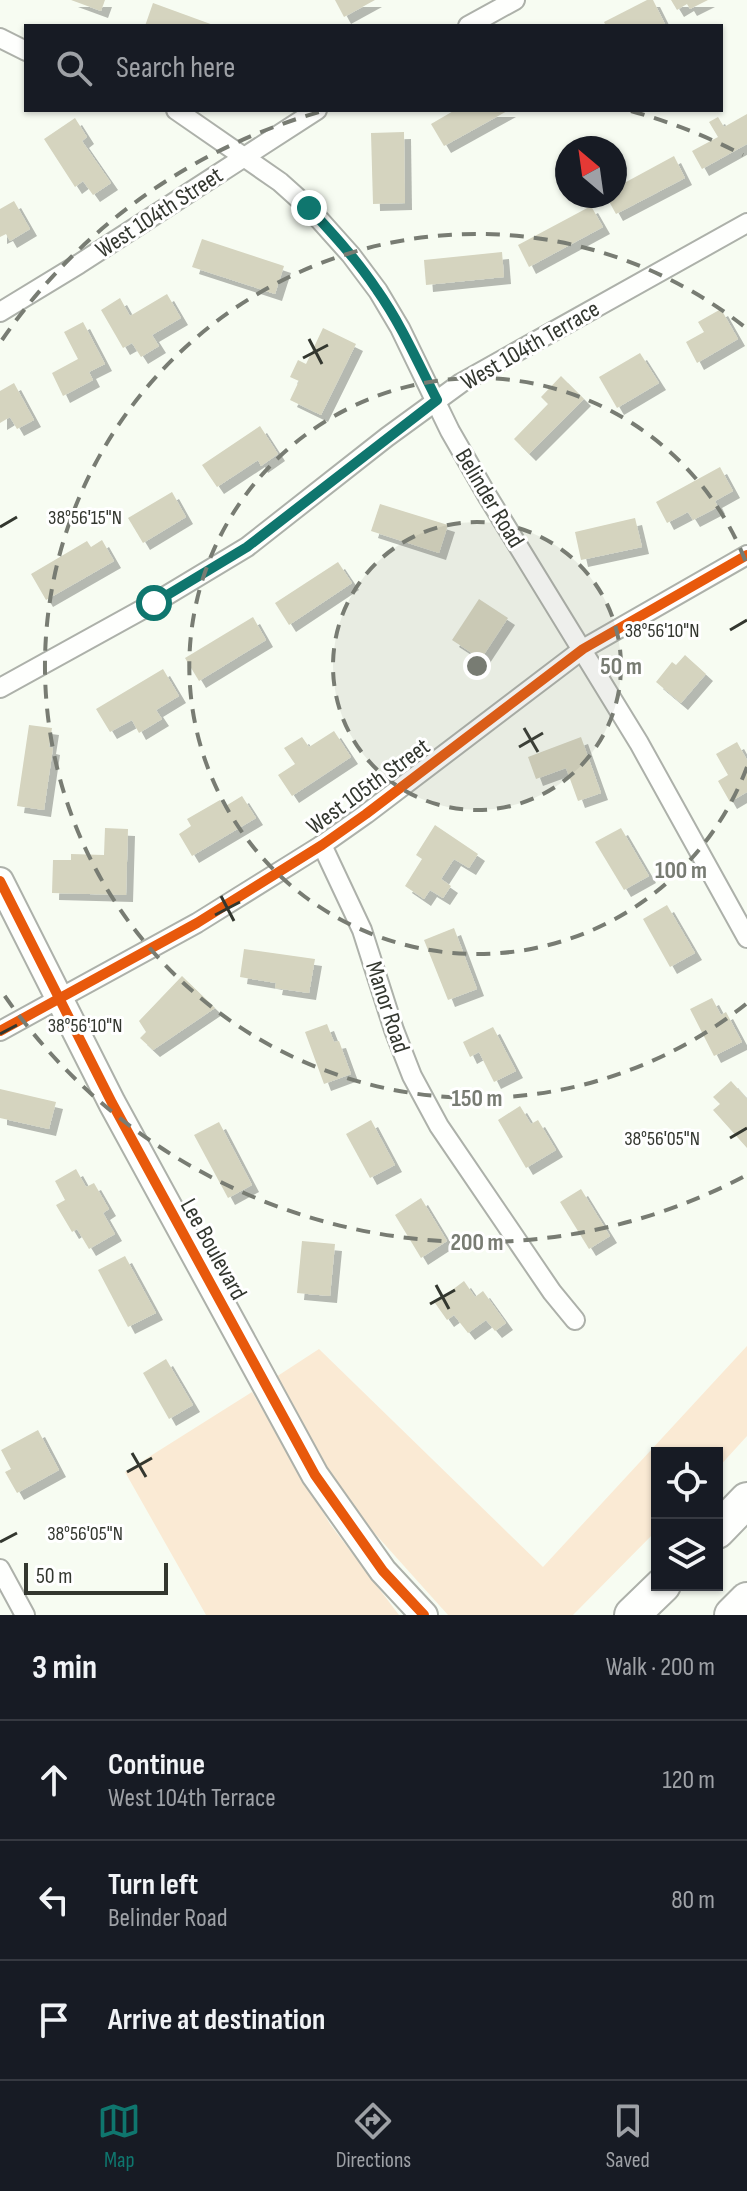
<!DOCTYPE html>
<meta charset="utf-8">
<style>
body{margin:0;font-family:"Sofia Sans Condensed",sans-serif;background:#20242c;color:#f1f3f6}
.controls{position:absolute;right:24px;bottom:24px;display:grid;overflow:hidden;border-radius:0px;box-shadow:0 2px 6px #0004}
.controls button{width:72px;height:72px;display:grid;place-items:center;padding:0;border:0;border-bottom:2px solid #363941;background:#171b24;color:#f1f3f6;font:40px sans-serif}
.compass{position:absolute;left:555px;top:136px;width:72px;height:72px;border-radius:50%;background:#171b24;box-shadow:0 2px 6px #0004;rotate:331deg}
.scale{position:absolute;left:24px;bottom:20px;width:144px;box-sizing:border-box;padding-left:8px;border:4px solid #33372f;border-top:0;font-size:22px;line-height:28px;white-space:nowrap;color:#33372f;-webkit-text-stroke:6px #fff;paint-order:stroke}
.stop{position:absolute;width:24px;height:24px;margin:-18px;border:6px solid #0f766e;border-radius:50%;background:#fff}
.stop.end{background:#0f766e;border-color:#fff;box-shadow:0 2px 8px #0008}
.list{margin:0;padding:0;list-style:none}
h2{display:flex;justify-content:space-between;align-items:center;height:104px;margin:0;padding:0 32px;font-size:34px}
h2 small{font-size:26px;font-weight:400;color:#9ea1a6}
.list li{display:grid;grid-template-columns:52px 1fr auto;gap:24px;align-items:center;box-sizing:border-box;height:120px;padding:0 32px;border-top:2px solid #363941}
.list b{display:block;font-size:30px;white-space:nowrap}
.list p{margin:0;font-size:26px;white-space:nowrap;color:#9ea1a6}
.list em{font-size:26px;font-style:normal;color:#9ea1a6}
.icon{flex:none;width:44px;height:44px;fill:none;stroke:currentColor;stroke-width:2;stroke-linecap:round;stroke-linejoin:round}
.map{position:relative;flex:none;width:747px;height:1615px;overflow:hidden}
.search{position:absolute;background:#171b24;box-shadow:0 2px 6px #0004;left:24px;right:24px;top:24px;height:88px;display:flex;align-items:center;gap:20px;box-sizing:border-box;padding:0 28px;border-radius:0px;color:#9ea1a6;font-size:30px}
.sheet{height:464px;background:#171b24}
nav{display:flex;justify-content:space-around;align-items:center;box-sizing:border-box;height:112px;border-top:2px solid #363941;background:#171b24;font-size:22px;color:#9ea1a6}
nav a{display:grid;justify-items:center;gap:4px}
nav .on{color:#0f766e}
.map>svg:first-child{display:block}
.green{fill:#faead4}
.building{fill:#d5d4bf;filter:url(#shadow)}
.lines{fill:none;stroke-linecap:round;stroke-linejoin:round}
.street-casing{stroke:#adb1aa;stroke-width:22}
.secondary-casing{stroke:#adb1aa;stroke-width:30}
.highway-casing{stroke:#adb1aa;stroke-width:38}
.street{stroke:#fefffd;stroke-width:18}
.secondary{stroke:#fefffd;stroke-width:26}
.highway{stroke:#fefffd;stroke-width:34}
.cycleway-casing{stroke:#fff;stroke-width:15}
.cycleway{stroke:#e8590c;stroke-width:10}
.route{stroke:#0f766e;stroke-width:10}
.ticks{fill:none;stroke:#33372f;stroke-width:3}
.ring{fill:none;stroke:#787c73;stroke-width:4;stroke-dasharray:14 10}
.labels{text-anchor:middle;stroke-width:6;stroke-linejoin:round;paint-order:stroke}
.street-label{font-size:24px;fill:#33372f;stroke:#fff}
.ticks-label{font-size:20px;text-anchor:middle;fill:#33372f;stroke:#fff;stroke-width:6;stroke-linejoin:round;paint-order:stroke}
.centre{fill:#787c73;stroke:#fff;stroke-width:4}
.ring-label{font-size:24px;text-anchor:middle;font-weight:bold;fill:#787c73;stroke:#fff;stroke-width:6;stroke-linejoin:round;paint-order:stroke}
</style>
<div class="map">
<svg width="747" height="1615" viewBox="0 0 747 1615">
<defs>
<filter id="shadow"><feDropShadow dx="7" dy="7" stdDeviation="0" flood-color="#0004"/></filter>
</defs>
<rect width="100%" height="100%" fill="#f7fcf2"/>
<g class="green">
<polygon points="747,1346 747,1436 717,1469 717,1453 657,1453 657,1530 573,1615 448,1615 369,1527 329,1470 276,1377 319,1349 543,1567"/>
<polygon points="252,1392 330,1524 399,1615 206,1615 125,1472"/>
</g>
<g class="building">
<polygon points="71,0 105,0 101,11"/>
<polygon points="335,0 375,0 344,17"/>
<polygon points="647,0 653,0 665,24 660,26 606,26 604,22"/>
<polygon points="671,0 708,0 690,9 687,4 677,10"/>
<polygon points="153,3 216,26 145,26"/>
<polygon points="455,110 509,110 444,146 431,124"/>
<polygon points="747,114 747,144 702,169 692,151 718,137 709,122 718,117 724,127"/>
<polygon points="75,118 87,137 82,141 111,183 93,195 83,181 75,187 44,139"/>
<polygon points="404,132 405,203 373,204 371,133"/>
<polygon points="674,156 685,178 616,214 606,196 615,196 615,188"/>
<polygon points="14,201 30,229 10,241 6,234 0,237 0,209"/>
<polygon points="591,206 603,227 529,267 518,245"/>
<polygon points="202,239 284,266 275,294 192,267"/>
<polygon points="502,252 504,277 426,285 424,260"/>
<polygon points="167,294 181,318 152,335 159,346 141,357 132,343 123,348 101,310 120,298 130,316"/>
<polygon points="721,309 738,339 697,363 686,342 704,332 698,322"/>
<polygon points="83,322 105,364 89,372 93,380 63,396 52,373 78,359 64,332"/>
<polygon points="323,328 356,344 321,415 290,400 299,381 290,377 298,360 306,364"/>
<polygon points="640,353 659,383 617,408 599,377"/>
<polygon points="561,376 584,399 529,454 514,439 548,404 541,397"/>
<polygon points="14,383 34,420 17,429 10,417 0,423 0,391"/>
<polygon points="260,426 278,454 261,466 258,460 217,487 202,465"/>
<polygon points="720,467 733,491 715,501 718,507 693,520 688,512 667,523 656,502"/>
<polygon points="172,492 186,517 143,543 128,518"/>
<polygon points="380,504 448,525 439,553 371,531"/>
<polygon points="635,518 642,547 581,560 575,532"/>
<polygon points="102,540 114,561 46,600 31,574 87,541 91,547"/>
<polygon points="338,562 352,583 289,625 275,603"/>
<polygon points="479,599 508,618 481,659 452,640"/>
<polygon points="253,617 266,640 199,681 185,658"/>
<polygon points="685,655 706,674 681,703 656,682 672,662 676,665"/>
<polygon points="163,669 179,696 156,710 162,719 139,733 132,720 110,732 96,709"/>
<polygon points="29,725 52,728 49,747 53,748 44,810 17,806"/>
<polygon points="334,731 351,757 292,796 278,775 295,764 284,748 302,737 309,747"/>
<polygon points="581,737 601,793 578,801 566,768 536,779 528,757"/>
<polygon points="737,742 747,760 747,792 730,802 718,781 728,775 716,754"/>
<polygon points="242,796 256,818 192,856 179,834 191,826 187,819 220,800 224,807"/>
<polygon points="435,825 478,854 469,868 454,859 441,879 451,886 443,898 430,890 424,899 405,886 422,859 416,855"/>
<polygon points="105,828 128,829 126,895 52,893 53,860 71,860 71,854 104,855"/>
<polygon points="621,828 649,876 624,890 595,842"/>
<polygon points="667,905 695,953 670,967 643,919"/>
<polygon points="454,928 477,989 448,1000 424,940"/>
<polygon points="244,949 315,959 309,993 275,988 276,983 240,977"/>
<polygon points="182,976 215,1008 153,1050 140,1038 146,1032 139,1021"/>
<polygon points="712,998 721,1015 726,1012 742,1042 714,1056 690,1009"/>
<polygon points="327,1024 334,1042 339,1041 351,1074 324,1084 305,1032"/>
<polygon points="493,1027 516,1071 494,1082 479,1052 470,1057 463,1042"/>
<polygon points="731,1081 747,1099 747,1148 713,1110 720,1104 713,1097"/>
<polygon points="0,1089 56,1102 49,1129 0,1118"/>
<polygon points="520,1106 531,1124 538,1120 556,1150 526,1168 498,1120"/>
<polygon points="371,1120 395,1165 370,1178 346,1134"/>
<polygon points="219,1122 252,1185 228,1198 194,1135"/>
<polygon points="76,1169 86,1187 94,1183 109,1209 103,1213 115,1234 89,1249 77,1229 72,1232 56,1205 65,1200 55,1181"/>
<polygon points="581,1189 610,1236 589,1249 560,1202"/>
<polygon points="421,1198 447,1241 421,1258 395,1215"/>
<polygon points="302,1241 335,1244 330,1296 297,1293"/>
<polygon points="125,1256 156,1313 128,1327 98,1270"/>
<polygon points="464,1281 475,1297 483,1291 506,1323 495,1331 486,1320 468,1333 454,1315 447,1320 435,1303"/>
<polygon points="166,1359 193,1405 169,1419 143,1373"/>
<polygon points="38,1430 59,1470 17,1493 5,1472 11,1469 1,1450"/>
</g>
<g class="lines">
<defs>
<g id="street">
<polyline points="468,26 515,0"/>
<polyline points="0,38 26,51"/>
<polyline points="176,110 280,182 309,208 351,255 378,291 400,328 450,431 488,497 639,743 747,938"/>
<polyline points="0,312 79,264 317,110"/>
<polyline points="0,688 154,603 247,547 387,437 461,383 747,223"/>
<polyline points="322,845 362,930 394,1030 412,1076 439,1126 552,1292 575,1320"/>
<polyline points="0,1031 197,923 322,845 366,814 583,649 747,555"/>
<polyline points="0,1569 25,1615"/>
</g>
<polyline id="secondary" points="0,881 112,1103 315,1475 383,1571 424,1615"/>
<g id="highway">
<polyline points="717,1531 747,1500"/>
<polyline points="632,1615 663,1585"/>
<polyline points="732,1615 747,1600"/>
</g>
</defs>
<use href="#street" class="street-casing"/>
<use href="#secondary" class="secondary-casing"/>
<use href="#highway" class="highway-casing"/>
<use href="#street" class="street"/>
<use href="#secondary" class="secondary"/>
<use href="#highway" class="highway"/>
<defs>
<g id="cycleway">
<polyline points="0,881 112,1103 315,1475 383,1571 424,1615"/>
<polyline points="0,1031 197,923 322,845 366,814 583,649 747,555"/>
</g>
</defs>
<use href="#cycleway" class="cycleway-casing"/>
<use href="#cycleway" class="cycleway"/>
</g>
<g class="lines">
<path class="route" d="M154 603 247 547 437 400C418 363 401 324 377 290 357 260 333 234 309 208"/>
</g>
<path class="ticks" d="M309 339 322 364M303 358 328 345M0 527 17 517M730 630 747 620M524 728 538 752M519 747 543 733M221 896 234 921M215 915 240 902M0 1034 17 1025M730 1138 747 1128M436 1285 449 1309M430 1304 455 1290M132 1453 146 1477M127 1472 152 1458M0 1542 17 1533"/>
<circle cx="477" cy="666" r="144" fill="#787c73" fill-opacity=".12"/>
<g class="ring">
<circle cx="477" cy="666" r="144"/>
<path d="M747 767A288 288 0 1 1 747 565"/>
<path d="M746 1004A432 432 0 1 1 746 328"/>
<path d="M743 1177A576 576 0 0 1 2 992M2 340A576 576 0 0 1 323 111M631 111A576 576 0 0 1 743 155"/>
</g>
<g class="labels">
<g class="street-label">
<text transform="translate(159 212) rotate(-33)" y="8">West 104th Street</text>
<text transform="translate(530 345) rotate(-30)" y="8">West 104th Terrace</text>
<text transform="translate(490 498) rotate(59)" y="8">Belinder Road</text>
<text transform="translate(368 786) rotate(-36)" y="8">West 105th Street</text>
<text transform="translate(388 1007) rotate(72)" y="8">Manor Road</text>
<text transform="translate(214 1249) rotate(61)" y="8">Lee Boulevard</text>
</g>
</g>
<g class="ticks-label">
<text x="85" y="524">38°56'15"N</text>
<text x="662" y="637">38°56'10"N</text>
<text x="85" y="1032">38°56'10"N</text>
<text x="662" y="1145">38°56'05"N</text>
<text x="85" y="1540">38°56'05"N</text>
</g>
<circle cx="477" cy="666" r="12" class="centre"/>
<g class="ring-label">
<text x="621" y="674">50 m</text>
<text x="681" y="878">100 m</text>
<text x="477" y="1106">150 m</text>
<text x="477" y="1250">200 m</text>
</g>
</svg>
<div class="controls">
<button><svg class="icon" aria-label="locate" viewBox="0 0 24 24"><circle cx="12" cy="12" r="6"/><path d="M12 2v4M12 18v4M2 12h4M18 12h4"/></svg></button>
<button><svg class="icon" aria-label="layers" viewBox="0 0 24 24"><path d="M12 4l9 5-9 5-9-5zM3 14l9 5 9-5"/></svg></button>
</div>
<svg class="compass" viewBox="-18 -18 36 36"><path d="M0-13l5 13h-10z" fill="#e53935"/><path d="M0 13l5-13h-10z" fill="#9ea1a6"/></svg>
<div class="scale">50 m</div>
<div class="stop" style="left:154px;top:603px"></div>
<div class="stop end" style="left:309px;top:208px"></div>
<div class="search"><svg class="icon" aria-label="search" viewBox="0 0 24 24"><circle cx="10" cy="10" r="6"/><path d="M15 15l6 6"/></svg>Search here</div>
</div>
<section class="sheet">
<h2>3 min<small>Walk · 200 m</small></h2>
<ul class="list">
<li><svg class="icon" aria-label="ahead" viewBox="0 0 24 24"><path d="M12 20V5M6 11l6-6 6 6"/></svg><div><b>Continue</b><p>West 104th Terrace</p></div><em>120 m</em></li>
<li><svg class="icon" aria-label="left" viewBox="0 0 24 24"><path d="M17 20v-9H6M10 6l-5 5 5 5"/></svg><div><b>Turn left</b><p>Belinder Road</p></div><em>80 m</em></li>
<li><svg class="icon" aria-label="arrive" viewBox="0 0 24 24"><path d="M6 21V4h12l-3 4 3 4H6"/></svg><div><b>Arrive at destination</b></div></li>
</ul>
</section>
<nav>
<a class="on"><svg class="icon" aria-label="map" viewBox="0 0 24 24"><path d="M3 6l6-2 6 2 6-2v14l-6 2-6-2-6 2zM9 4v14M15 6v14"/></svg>Map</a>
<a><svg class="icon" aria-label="directions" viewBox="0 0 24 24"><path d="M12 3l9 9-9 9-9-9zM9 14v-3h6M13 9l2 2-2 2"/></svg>Directions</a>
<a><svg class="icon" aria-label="saved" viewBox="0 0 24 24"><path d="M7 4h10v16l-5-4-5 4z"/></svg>Saved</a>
</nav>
